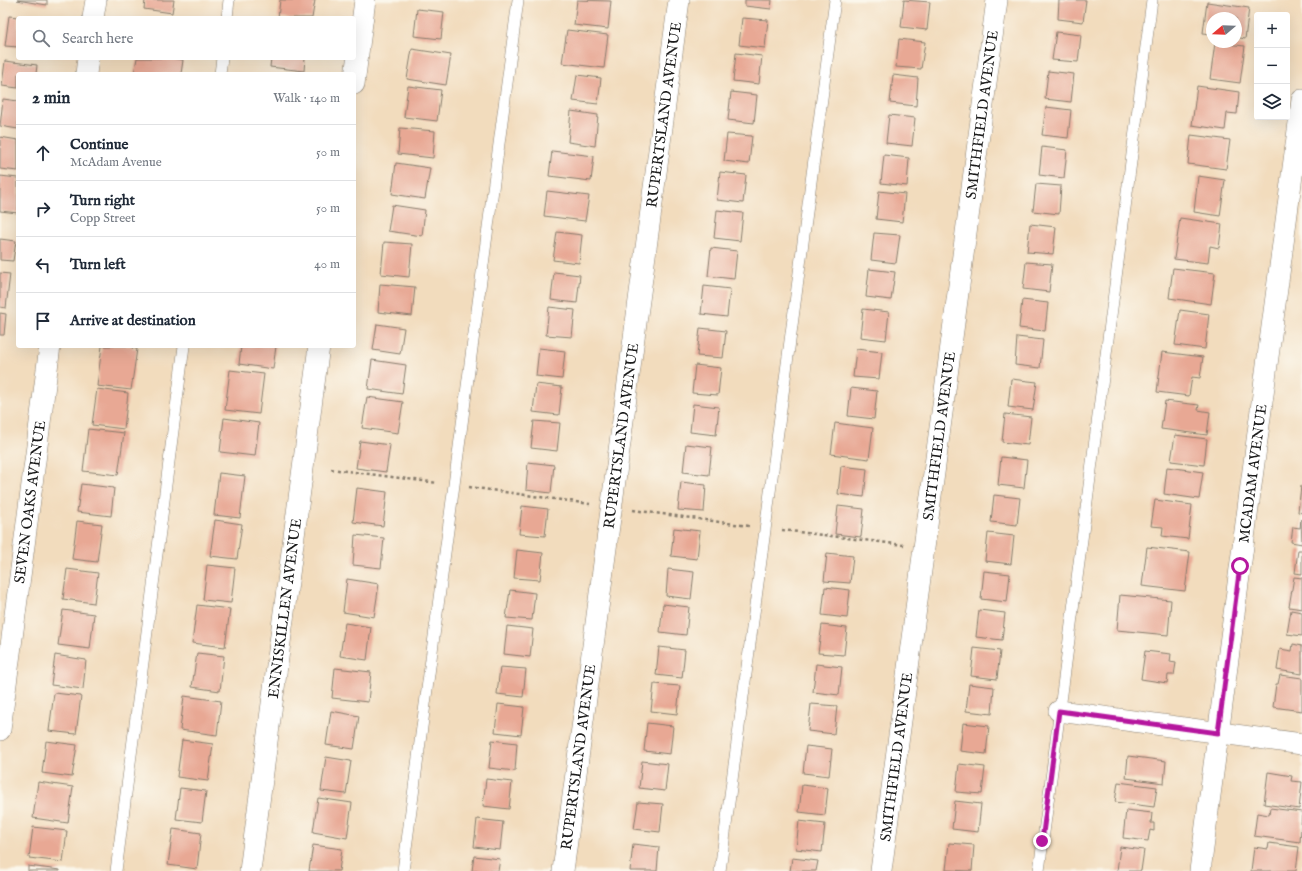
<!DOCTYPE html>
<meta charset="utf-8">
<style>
body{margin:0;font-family:"IM FELL English",serif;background:#f2f2f3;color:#1f2937}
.controls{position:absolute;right:12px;top:12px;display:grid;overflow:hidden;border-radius:4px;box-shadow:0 4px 16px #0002}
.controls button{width:36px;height:36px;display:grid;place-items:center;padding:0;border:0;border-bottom:1px solid #e0e1e3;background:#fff;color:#1f2937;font:20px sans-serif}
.compass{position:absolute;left:1206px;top:12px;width:36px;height:36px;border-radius:50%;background:#fff;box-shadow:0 4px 16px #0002;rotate:251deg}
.stop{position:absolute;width:12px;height:12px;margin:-9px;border:3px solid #b5179e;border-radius:50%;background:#fff}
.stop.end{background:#b5179e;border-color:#fff;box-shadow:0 1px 4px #0008}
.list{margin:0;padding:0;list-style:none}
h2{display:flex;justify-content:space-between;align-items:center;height:52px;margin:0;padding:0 16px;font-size:17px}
h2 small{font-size:13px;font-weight:400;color:#747a83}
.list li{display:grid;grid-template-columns:26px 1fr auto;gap:12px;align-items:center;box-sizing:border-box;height:56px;padding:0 16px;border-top:1px solid #e0e1e3}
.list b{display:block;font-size:15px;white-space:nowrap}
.list p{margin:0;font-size:13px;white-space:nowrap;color:#747a83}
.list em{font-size:13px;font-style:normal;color:#747a83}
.icon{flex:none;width:22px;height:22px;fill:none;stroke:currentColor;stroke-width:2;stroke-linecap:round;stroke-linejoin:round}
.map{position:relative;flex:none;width:1302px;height:871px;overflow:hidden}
.search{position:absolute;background:#fff;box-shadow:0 4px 16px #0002;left:16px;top:16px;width:340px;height:44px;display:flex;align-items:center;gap:10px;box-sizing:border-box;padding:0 14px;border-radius:4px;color:#747a83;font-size:15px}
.panel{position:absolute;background:#fff;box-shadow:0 4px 16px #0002;left:16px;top:72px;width:340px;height:276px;border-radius:4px}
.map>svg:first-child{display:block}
.building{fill:#e8a894}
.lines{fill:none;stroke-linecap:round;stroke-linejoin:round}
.service-casing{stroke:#877c6c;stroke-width:12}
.minor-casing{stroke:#877c6c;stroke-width:22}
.path{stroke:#877c6c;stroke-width:2.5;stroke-dasharray:3 3;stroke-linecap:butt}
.service{stroke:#fff;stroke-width:11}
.minor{stroke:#fff;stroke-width:21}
.route{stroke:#b5179e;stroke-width:5}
.labels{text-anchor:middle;stroke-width:3;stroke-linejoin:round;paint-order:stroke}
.street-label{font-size:15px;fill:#1c1c1c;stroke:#fbf7ec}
</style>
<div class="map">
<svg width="1302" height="871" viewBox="0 0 1302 871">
<rect width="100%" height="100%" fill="#fbf7ec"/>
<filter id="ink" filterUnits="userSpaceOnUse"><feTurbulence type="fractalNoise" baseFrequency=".025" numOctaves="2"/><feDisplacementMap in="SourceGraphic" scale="8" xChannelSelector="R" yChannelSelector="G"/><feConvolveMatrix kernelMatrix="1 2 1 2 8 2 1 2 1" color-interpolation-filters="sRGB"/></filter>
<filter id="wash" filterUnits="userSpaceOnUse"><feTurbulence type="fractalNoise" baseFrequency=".012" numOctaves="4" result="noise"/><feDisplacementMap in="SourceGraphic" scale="16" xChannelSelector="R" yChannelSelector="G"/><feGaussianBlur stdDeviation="0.9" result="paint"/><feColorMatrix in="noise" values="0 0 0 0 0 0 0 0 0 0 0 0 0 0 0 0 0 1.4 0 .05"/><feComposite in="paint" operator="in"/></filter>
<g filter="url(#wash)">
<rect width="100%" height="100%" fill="#f2dcbd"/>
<g id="blocks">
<g class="building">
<polygon points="17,0 47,0 47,5"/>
<polygon points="145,0 174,0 172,13 144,9"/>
<polygon points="280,0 315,0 312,18 278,18"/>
<polygon points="577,0 611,1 608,29 574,25"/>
<polygon points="745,0 772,0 771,9 745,6"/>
<polygon points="904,0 930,2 927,30 901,27"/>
<polygon points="1059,0 1086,0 1083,22 1058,19"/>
<polygon points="1207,2 1249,8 1245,39 1236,37 1236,18 1212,18 1212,34 1203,33"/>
<polygon points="417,9 444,12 441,39 414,36"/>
<polygon points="9,16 18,17 18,47 5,46"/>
<polygon points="742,18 768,20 765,48 739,45"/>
<polygon points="567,30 608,35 604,68 562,63"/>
<polygon points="1056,32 1081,35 1078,62 1052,60"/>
<polygon points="899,39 925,42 921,69 896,67"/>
<polygon points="1215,43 1245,46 1240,83 1210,79"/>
<polygon points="412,49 451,55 446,85 407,79"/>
<polygon points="736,53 762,56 759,84 733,81"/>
<polygon points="137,58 171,58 183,60 181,74 134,74"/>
<polygon points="271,58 305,58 304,71 270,67"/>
<polygon points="5,61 37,65 36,74 18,74 18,88 2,86"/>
<polygon points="1048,71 1074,74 1071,102 1045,99"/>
<polygon points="577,75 601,78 598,104 573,101"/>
<polygon points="893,75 918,78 916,106 890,103"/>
<polygon points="408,86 441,90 437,121 404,117"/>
<polygon points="1197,86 1239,92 1237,114 1227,113 1225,130 1192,125"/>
<polygon points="731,92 757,95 754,123 728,120"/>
<polygon points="3,99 18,101 18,129 0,126"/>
<polygon points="1046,107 1071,110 1068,138 1042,135"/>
<polygon points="571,111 598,115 595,146 568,142"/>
<polygon points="889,115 915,118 912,146 886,143"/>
<polygon points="400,128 435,131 433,158 398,154"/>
<polygon points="727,134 752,136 749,164 724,161"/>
<polygon points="1191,135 1230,140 1226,169 1188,164"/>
<polygon points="0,137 18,140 18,171 0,169"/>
<polygon points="1042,147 1067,150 1064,178 1039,175"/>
<polygon points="552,151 594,156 591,181 549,176"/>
<polygon points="884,155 909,158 907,186 881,183"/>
<polygon points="396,163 430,168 425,199 392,194"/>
<polygon points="720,172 746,175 743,203 717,200"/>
<polygon points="0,176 18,178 18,213 0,211"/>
<polygon points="1198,176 1225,180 1220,216 1194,212"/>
<polygon points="1036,184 1061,186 1059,214 1033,211"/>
<polygon points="547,191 589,196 585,221 544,216"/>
<polygon points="879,191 905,194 902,222 876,219"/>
<polygon points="392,205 425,210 422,236 388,231"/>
<polygon points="717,210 743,213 740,241 714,238"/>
<polygon points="1180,218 1222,224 1219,248 1210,246 1208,263 1174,259"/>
<polygon points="1030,224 1056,227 1053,254 1027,252"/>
<polygon points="557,232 582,235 579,263 553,260"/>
<polygon points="874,233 900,235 896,263 871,260"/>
<polygon points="0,239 16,241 13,261 0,260"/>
<polygon points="384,242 412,244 409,277 381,274"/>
<polygon points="711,248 737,251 734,279 708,276"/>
<polygon points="1026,262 1052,264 1049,292 1023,289"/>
<polygon points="1173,268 1215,273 1211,304 1169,298"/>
<polygon points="869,269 895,272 891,300 866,297"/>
<polygon points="554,272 580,275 577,303 551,300"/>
<polygon points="0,273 10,274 6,308 0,307"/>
<polygon points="380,284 415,287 412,316 378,312"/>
<polygon points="704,286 730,289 727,317 701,314"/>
<polygon points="1022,300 1048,303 1045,331 1019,328"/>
<polygon points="549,307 575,310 572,337 546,335"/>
<polygon points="863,309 889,312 886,340 860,337"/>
<polygon points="1180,310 1209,314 1205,349 1175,345"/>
<polygon points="0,313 6,314 4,335 0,335"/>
<polygon points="377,324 404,328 400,354 373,350"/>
<polygon points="700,328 726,331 723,358 697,356"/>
<polygon points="1017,337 1043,340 1040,368 1015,365"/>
<polygon points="102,346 133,346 132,348 137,349 131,390 97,386"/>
<polygon points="241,346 276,346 273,369 239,364"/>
<polygon points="539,348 565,351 562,379 536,376"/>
<polygon points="856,349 882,352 879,379 853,377"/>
<polygon points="1162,352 1203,357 1200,378 1192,377 1189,396 1157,392"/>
<polygon points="372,360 406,365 402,394 368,389"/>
<polygon points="695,365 721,368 718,395 692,393"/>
<polygon points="230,370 264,374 259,414 225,410"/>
<polygon points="1011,379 1037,382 1033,410 1008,407"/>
<polygon points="536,384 562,387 559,415 533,412"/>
<polygon points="851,388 877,391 874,419 848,416"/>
<polygon points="97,389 128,393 124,429 92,425"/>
<polygon points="367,397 403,402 398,433 362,428"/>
<polygon points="1165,401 1199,405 1198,410 1210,412 1207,435 1161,429"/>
<polygon points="693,404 719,407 716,435 690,432"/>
<polygon points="1005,414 1031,417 1028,445 1002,442"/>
<polygon points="224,418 259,423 255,456 220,452"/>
<polygon points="534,421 560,423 557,451 531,448"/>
<polygon points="835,423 873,428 869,459 831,454"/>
<polygon points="88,429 124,433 118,475 83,471"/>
<polygon points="1175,435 1207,439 1204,465 1171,461"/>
<polygon points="360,441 390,445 386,472 356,468"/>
<polygon points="686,444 712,447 709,475 683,472"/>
<polygon points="1001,457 1027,460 1024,488 998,485"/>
<polygon points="528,462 554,465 551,493 526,490"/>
<polygon points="841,466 867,469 864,497 838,494"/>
<polygon points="1167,467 1203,472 1199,499 1164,494"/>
<polygon points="219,473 245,476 240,518 214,515"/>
<polygon points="681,482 706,485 704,512 678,510"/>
<polygon points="81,484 114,488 111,516 77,512"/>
<polygon points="1301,486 1302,486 1302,513 1298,512"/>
<polygon points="357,488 387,492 383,526 353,522"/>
<polygon points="994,495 1020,498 1017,525 991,522"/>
<polygon points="1155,500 1192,505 1188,539 1162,536 1163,527 1151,526"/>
<polygon points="522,506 548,509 545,536 519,534"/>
<polygon points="838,506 864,509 861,537 835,534"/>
<polygon points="1301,519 1302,544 1291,542 1293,527 1300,528"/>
<polygon points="215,520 242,524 237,559 210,556"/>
<polygon points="77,521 102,524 97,562 72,559"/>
<polygon points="674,528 700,531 697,559 671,556"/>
<polygon points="988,533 1014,536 1011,564 985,561"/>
<polygon points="355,535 384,538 381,568 353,565"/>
<polygon points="1147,547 1190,552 1185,591 1142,586"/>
<polygon points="517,550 543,553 540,580 514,578"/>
<polygon points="1298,550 1302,550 1302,574 1295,573"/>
<polygon points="827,553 853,556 850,583 824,581"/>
<polygon points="207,565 235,568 231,603 203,600"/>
<polygon points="67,569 98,573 94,603 63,599"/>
<polygon points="668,569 694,572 691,599 666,596"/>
<polygon points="984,571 1010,574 1007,602 981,599"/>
<polygon points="1294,577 1302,578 1302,609 1289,607"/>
<polygon points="347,579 379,584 374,617 343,612"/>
<polygon points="825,587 850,590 847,618 822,615"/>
<polygon points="510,590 535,593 532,620 506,618"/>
<polygon points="1120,595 1171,600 1168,635 1117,630"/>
<polygon points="663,604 689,607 686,635 660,632"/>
<polygon points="197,605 230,609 225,647 192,643"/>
<polygon points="63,610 94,614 90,649 58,645"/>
<polygon points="979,610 1005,613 1002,640 976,637"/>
<polygon points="1291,610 1302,612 1302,636 1287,634"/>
<polygon points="345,623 371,627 367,660 340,656"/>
<polygon points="822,625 847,628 844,655 818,653"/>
<polygon points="507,626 533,629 530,657 504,654"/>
<polygon points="1293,644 1302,646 1302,674 1277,670 1280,649 1292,651"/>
<polygon points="659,647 685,650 682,678 656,675"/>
<polygon points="974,648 1000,651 997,679 971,676"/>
<polygon points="1145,651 1171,654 1170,662 1176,663 1174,675 1168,675 1167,683 1141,679"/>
<polygon points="197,653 224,656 220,691 192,687"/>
<polygon points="55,655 86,660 83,689 51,685"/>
<polygon points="816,664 842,667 839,695 813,692"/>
<polygon points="500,667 526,669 523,697 497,694"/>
<polygon points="335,668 371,672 368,702 332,698"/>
<polygon points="1280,675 1302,678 1302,711 1273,707 1276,684 1278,684"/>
<polygon points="654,684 680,686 677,714 651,711"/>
<polygon points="969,684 994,687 992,714 966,711"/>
<polygon points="54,693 81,696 76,734 49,731"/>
<polygon points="184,696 221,701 217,735 180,730"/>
<polygon points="498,704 524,707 521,735 495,732"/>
<polygon points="811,704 837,706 834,734 808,731"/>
<polygon points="331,711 359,716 354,749 326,745"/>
<polygon points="647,723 673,726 670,754 644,751"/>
<polygon points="963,723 989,726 986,754 960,751"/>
<polygon points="182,740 213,744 208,781 177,777"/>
<polygon points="492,740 517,743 515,771 489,768"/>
<polygon points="46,741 77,745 72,777 42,773"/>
<polygon points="806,746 832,749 829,776 803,773"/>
<polygon points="1128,756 1166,761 1164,783 1126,778"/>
<polygon points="326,757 351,761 346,794 321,791"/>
<polygon points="642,761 668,764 665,791 639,788"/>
<polygon points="959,764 985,767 982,794 956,792"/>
<polygon points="1268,772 1292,776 1291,781 1302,782 1299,809 1264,804"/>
<polygon points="486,779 512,782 509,809 483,806"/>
<polygon points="38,782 73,787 68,823 33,818"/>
<polygon points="1118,782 1157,787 1154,807 1115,802"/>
<polygon points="802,785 828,788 825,815 799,812"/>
<polygon points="180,788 206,791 202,822 176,819"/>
<polygon points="318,798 352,803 347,838 313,832"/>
<polygon points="955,801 981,804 978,832 952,829"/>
<polygon points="638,802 663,804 660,832 634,829"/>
<polygon points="1270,808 1302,812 1300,842 1254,836 1257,813 1269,815"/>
<polygon points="1126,810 1152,813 1151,823 1154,823 1154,831 1150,830 1148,841 1123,838"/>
<polygon points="477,819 503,822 500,850 474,847"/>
<polygon points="799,821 825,824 822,852 796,849"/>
<polygon points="33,827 67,831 63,862 29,858"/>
<polygon points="173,829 201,833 197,869 168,865"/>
<polygon points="949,843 974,845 972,871 946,870"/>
<polygon points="1269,843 1299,847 1296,871 1251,871 1254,847 1268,849"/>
<polygon points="633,844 659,847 657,871 630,871"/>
<polygon points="313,845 342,849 339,871 309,871"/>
<polygon points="1120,847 1144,850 1141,871 1117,871"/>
<polygon points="474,856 500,859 498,871 472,871"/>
<polygon points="792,858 818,861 816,871 790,871"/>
<polygon points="28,866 60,870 60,871 28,871"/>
</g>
</g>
</g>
<g filter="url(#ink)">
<use href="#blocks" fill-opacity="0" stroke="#877c6c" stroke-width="1"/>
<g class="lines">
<defs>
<g id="service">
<polyline points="227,18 229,0"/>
<polyline points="220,74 222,58"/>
<polyline points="116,871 184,346"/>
<polyline points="403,871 518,0"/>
<polyline points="720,871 835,0"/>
<polyline points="1039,871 1152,0"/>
</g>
<g id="minor">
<polyline points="93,18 96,0"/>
<polyline points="86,74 88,58"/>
<polyline points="354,84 365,0"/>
<polyline points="1059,711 1302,744"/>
<path id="s1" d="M0 730 50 346"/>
<path id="s2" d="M250 871 319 346"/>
<path id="s3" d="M563 871 679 0"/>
<path id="s4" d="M881 871 997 0"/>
<path id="s5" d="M1200 871 1302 100"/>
</g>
</defs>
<use href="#service" class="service-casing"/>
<use href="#minor" class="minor-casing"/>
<g class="path">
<polyline points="331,469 438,483"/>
<polyline points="469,487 590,504"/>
<polyline points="633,510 749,526"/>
<polyline points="782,530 904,545"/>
</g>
<use href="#service" class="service"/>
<use href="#minor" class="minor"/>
</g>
</g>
<g class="lines" filter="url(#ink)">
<polyline class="route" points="1042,841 1059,711 1218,733 1240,566"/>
</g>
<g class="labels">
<g class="street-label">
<text dy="5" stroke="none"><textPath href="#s3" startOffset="763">RUPERTSLAND AVENUE</textPath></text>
<text dy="5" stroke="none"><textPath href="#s4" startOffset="763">SMITHFIELD AVENUE</textPath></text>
<text dy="5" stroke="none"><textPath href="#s3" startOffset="439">RUPERTSLAND AVENUE</textPath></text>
<text dy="5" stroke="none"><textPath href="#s4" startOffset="439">SMITHFIELD AVENUE</textPath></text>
<text dy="5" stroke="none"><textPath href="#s5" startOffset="401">MCADAM AVENUE</textPath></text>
<text dy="5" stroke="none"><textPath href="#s1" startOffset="230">SEVEN OAKS AVENUE</textPath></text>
<text dy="5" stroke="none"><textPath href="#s2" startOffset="265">ENNISKILLEN AVENUE</textPath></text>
<text dy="5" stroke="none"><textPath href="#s3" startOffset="115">RUPERTSLAND AVENUE</textPath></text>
<text dy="5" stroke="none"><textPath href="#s4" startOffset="115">SMITHFIELD AVENUE</textPath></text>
</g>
</g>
</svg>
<div class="controls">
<button>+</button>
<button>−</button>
<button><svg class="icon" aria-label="layers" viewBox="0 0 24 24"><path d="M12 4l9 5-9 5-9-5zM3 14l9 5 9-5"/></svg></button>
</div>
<svg class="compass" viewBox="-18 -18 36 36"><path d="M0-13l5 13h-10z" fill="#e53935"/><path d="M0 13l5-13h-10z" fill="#747a83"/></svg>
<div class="stop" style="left:1240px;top:566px"></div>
<div class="stop end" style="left:1042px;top:841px"></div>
<div class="search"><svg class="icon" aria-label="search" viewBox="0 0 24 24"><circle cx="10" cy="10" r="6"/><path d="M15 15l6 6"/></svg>Search here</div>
<section class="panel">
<h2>2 min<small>Walk · 140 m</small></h2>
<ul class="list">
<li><svg class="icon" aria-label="ahead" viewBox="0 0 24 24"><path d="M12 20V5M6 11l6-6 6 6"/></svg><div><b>Continue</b><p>McAdam Avenue</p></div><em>50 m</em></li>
<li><svg class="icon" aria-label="right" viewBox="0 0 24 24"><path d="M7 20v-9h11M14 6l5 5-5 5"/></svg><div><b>Turn right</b><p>Copp Street</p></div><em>50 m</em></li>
<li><svg class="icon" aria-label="left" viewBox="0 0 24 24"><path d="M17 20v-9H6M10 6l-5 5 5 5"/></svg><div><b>Turn left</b></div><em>40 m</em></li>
<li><svg class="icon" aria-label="arrive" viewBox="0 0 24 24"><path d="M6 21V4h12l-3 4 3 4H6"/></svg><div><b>Arrive at destination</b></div></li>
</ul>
</section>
</div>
